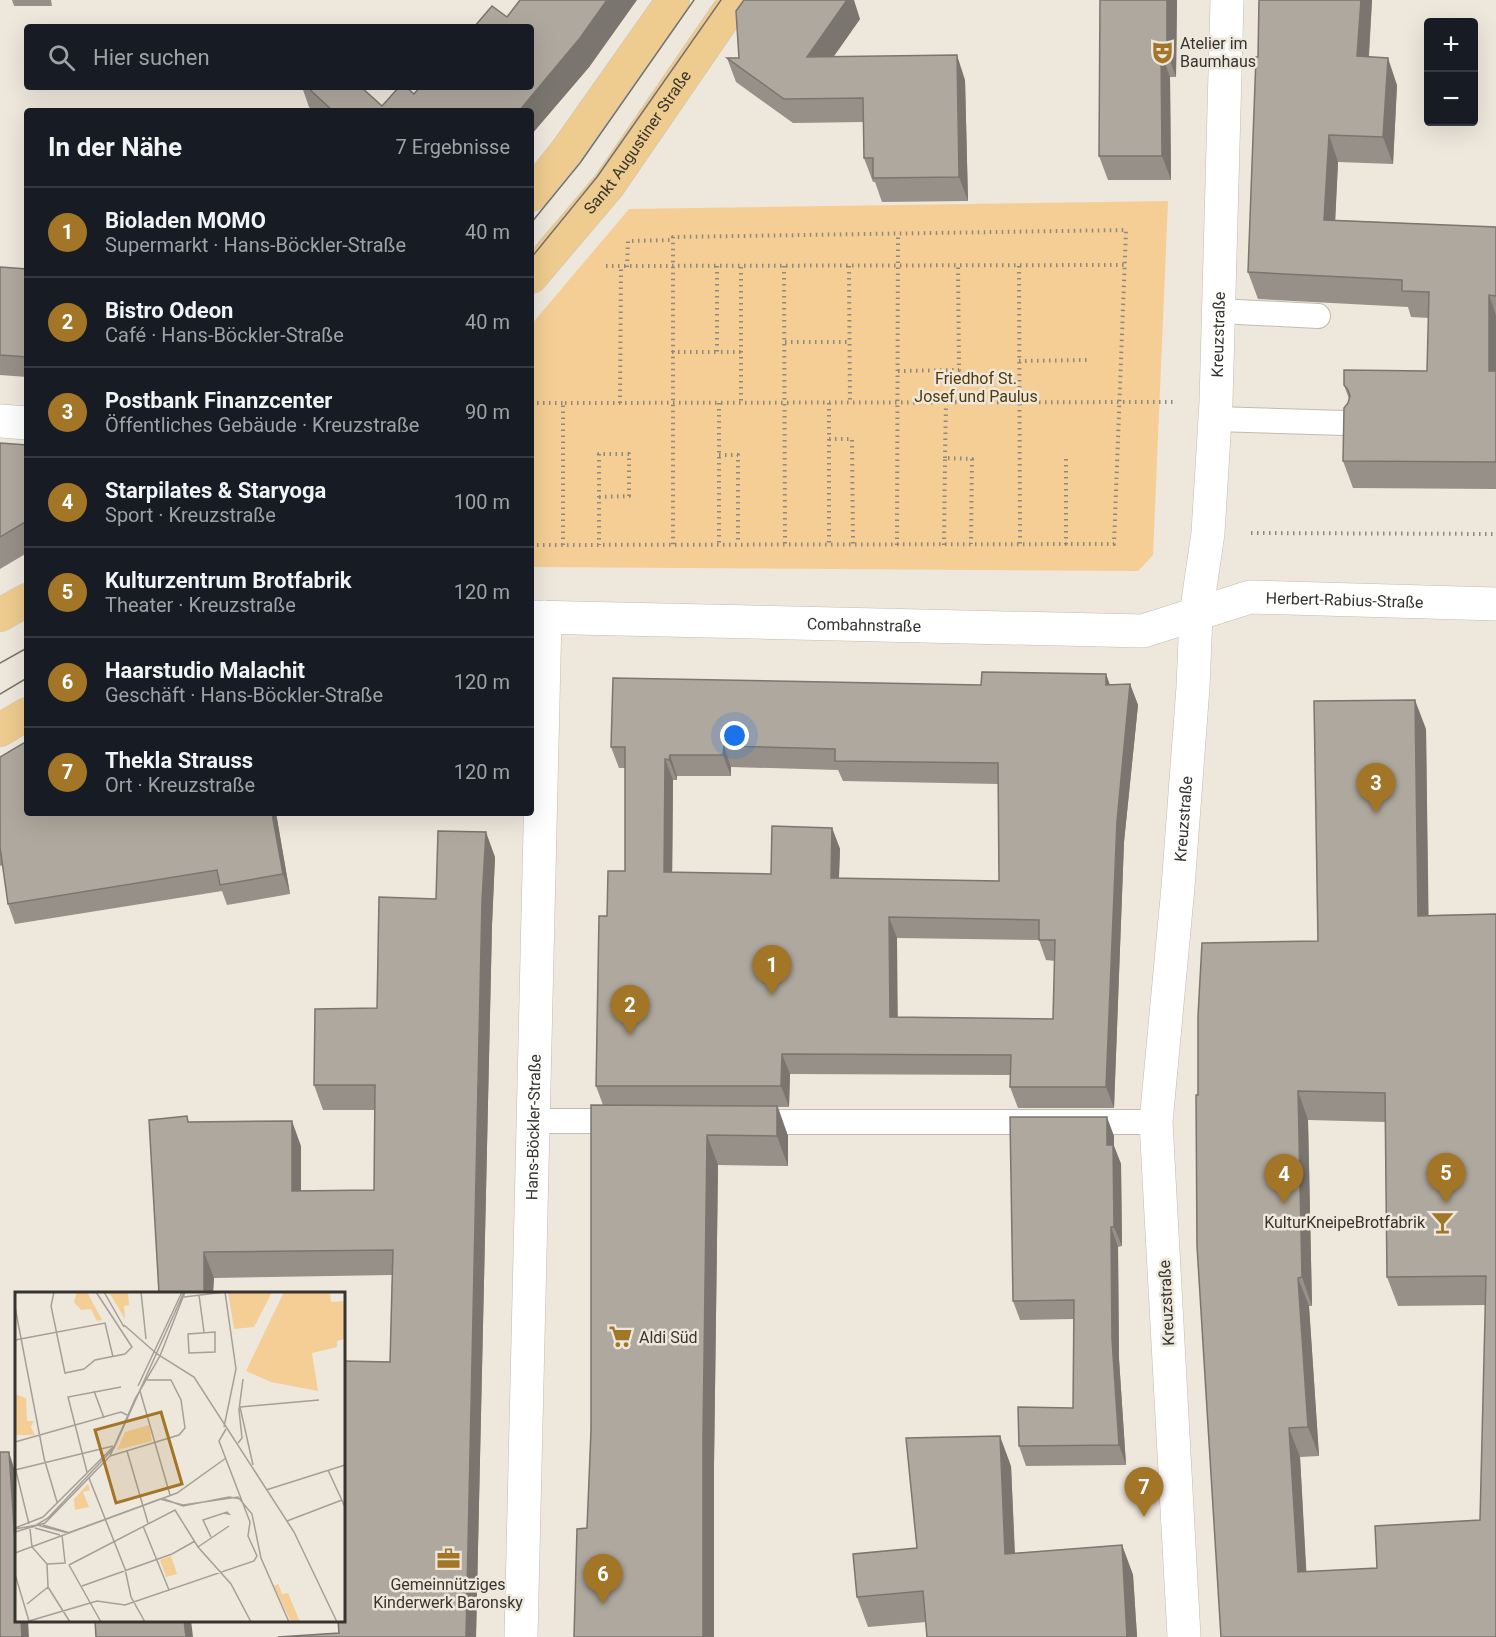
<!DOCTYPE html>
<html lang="de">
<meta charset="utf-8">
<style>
body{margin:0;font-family:Roboto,sans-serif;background:#242831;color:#f1f3f6}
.controls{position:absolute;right:18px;top:18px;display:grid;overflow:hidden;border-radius:6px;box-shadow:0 6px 24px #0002}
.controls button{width:54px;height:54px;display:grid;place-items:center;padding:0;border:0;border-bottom:2px solid #363941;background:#171b24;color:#f1f3f6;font:30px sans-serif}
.you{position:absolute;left:735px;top:736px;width:21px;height:21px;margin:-15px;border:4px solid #fff;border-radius:50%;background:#1a73e8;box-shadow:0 0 0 9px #1a73e833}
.badge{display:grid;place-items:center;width:39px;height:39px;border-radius:50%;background:#a27527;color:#fff;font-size:20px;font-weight:700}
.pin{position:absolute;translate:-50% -50px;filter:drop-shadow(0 2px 3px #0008)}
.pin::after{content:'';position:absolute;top:32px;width:21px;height:18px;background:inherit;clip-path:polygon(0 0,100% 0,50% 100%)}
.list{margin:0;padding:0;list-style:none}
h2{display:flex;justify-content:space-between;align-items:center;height:78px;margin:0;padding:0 24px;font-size:26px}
h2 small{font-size:20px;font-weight:400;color:#9ea1a6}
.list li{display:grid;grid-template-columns:39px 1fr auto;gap:18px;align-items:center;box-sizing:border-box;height:90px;padding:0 24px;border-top:2px solid #363941}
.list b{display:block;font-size:22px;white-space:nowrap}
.list p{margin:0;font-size:20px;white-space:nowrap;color:#9ea1a6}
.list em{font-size:20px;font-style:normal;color:#9ea1a6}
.icon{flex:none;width:33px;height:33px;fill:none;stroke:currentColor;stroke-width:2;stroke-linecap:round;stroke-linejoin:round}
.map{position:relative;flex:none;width:1496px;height:1637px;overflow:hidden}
.search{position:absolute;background:#171b24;box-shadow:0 6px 24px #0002;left:24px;top:24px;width:510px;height:66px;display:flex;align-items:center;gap:15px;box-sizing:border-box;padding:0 21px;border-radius:6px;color:#9ea1a6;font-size:22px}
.panel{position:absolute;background:#171b24;box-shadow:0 6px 24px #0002;left:24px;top:108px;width:510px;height:708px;border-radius:6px}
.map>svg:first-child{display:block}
.green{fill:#f4ce94}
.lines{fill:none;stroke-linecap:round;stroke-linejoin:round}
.service-casing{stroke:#c2bbb1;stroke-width:26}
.minor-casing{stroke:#c2bbb1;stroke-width:34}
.primary-casing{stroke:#c7c6c5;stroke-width:34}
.path{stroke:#8d8981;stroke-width:4;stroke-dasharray:1.5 4.5;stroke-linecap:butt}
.service{stroke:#fff;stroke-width:24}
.minor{stroke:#fff;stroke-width:33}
.primary{stroke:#eecb8f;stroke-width:33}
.tram{stroke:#76726b;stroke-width:1.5}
.wall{fill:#969088;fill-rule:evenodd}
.shaded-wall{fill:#7a766f}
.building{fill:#afa89e;stroke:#7a766f;stroke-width:1.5;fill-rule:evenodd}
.labels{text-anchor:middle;stroke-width:5;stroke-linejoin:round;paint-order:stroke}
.poi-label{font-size:16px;fill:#36342f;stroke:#eee7dc;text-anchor:start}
.street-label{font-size:16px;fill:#36342f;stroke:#eee7dc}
.park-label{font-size:16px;fill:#533906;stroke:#eee7dc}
.inset-road{fill:none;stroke:#a49f97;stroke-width:1.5}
.view{fill:#a27527;fill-opacity:0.15;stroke:#a27527;stroke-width:3}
.inset-edge{fill:none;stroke:#36342f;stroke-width:3}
</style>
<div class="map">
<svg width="1496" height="1637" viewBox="0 0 1496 1637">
<rect width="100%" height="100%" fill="#eee7dc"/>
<polygon class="green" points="1168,201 1153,555 1138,571 531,567 531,325 629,209"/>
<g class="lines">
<defs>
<g id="service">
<polyline points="1218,311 1318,316"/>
<polyline points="1215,419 1345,423"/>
<polyline points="533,1121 624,1121"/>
<polyline points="752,1122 1156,1122"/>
</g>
<g id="minor">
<polyline points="0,421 27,423"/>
<path id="s1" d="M531 617 1143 631 1250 597 1496 604"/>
<path id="s2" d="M521 1637 545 617"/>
<path id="s3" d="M1184 1637 1156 1122 1178 887 1193 687 1196 615 1208 533 1216 402 1227 0"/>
</g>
<g id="primary">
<polyline points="531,195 565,153 673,0"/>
<path id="s4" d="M531 277 609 185 736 0"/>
<polyline points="0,615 27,600"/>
<polyline points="0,730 27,714"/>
</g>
</defs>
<use href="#service" class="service-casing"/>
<use href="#minor" class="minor-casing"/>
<use href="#primary" class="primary-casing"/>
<g class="path">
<polyline points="606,266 1125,265"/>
<polyline points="717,266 717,352 741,352"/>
<polyline points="784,266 785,544"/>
<polyline points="849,266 850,403"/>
<polyline points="1019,266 1020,545"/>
<polyline points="627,267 628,241 673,240"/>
<polyline points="741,267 741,403"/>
<polyline points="785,342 849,342"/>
<polyline points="672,352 717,352"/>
<polyline points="1019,361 1087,360"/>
<polyline points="898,371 959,370 958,266"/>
<polyline points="531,403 563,403"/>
<polyline points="620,403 621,266"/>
<polyline points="719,403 719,544"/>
<polyline points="829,403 829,544"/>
<polyline points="829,439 852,439 853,544"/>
<polyline points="719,455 738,455 738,544"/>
<polyline points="945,458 946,403"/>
<polyline points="1066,459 1066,545"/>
<polyline points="599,497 629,496 629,454 599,454 599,545"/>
<polyline points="1251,533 1496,534"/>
<polyline points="531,545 1114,544 1126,230 673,237 673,545"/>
<polyline points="563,545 563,403 1173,402"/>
<polyline points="897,545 898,234"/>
<polyline points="944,545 945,458 972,459 971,544"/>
</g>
<use href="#service" class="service"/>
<use href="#minor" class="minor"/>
<use href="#primary" class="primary"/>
<g class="tram">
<polyline points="531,223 580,163 694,0"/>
<polyline points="531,258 597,177 721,0"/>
<polyline points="0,663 27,648"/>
<polyline points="0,694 27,678"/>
</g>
</g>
<g class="wall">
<polygon points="12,0 51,0 52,6 14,6"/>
<polygon points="1100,0 1177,0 1176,77 1170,77 1171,180 1108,180 1099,156"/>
<polygon points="1259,0 1372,0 1369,57 1397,85 1393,164 1338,162 1335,220 1496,227 1496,489 1353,488 1343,461 1349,399 1344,385 1427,371 1429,318 1411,317 1408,307 1258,299 1248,272 1258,57"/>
<polygon points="507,17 590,66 531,135 531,111 313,111 309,107 302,87 361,87 382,106 414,94 531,87"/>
<polygon points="860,19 833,57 965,80 968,201 882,202 875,182 873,182 864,158 864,122 793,123 736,82 727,58 739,58"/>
<polygon points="0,267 27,269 27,377 0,375"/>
<polygon points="0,443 27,445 27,553 0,569"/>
<path d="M1106 674 1110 685 1130 684 1138 705 1124 842 1114 1108H1018L1010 1087 1011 1075 790 1074 789 1107H778L788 1136V1166L718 1165 714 1465V1637H574L587 1528 603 1105 596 1086 607 916 625 871V768H619L611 747 981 685ZM731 767 838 770 843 781 998 784 999 881 839 878 840 849 832 828 771 874 672 872 673 780H677V776H731ZM897 938 1039 940 1046 960 1055 961 1053 1019 897 1017Z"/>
<path d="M1426 729 1428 915 1496 914V1637H1221L1198 1095 1318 941ZM1308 1120 1385 1122 1387 1277 1398 1306 1486 1305 1480 1520 1377 1568 1306 1572 1300 1457 1319 1456 1309 1306H1312Z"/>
<polygon points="0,757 276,813 290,894 227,905 222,891 15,924 8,904 3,865 0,866"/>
<polygon points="495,857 492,925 476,1637 278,1637 339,1633 390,1362 392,1275 214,1278 213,1293 159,1293 190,1122 301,1146 301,1191 374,1190 375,1110 323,1110 314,1085 377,1008 436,899"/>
<polygon points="1114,1136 1114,1146 1121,1164 1122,1246 1118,1247 1119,1359 1126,1465 1026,1466 1019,1446 1073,1408 1074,1319 1020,1320 1013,1301"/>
<polygon points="1011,1466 1015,1553 1122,1545 1133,1575 1137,1637 927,1637 926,1622 868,1627 857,1597 917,1548"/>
</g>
<g class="shaded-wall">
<polygon points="607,0 637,0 590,66 531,135 531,111 519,111"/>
<polygon points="842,0 854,0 860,19 816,82 807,57"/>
<polygon points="1167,0 1177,0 1176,77 1167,52"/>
<polygon points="1361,0 1372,0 1367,83 1357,56"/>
<polygon points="1161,52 1170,77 1171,180 1162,156"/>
<polygon points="957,55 965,80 968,201 959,177"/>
<polygon points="1388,58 1397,85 1393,164 1383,137"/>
<polygon points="1329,135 1338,162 1334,246 1324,220"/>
<polygon points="1489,295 1496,315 1496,391 1489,371"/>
<polygon points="1106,674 1113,695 1106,685"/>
<polygon points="1130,684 1138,705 1124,842 1114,1108 1106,1087 1117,821"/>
<polygon points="1415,700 1426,729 1429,944 1418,916"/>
<polygon points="724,746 731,767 731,776 723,755"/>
<polygon points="670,755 677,776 677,780 669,760"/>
<polygon points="665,759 673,780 672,893 664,872"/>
<polygon points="272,813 276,813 290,894 283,874"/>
<polygon points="832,828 840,849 838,899 831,878"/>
<polygon points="486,832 495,857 492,925 476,1637 466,1637 482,900"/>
<polygon points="889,917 897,938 898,1038 890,1017"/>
<polygon points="782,1054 790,1074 789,1107 781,1086"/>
<polygon points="1298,1091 1308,1120 1312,1306 1302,1277"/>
<polygon points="777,1106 788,1136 788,1166 777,1136"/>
<polygon points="1107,1117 1114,1136 1114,1146 1121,1164 1122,1246 1114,1227 1107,1145"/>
<polygon points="292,1121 301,1146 301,1216 292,1191"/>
<polygon points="707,1135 718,1165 714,1465 714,1637 703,1637 703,1435"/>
<polygon points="1111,1227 1118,1247 1119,1359 1126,1465 1119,1445 1112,1339"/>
<polygon points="204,1252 214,1278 213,1293 204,1293"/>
<polygon points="1298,1278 1309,1306 1319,1456 1308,1427"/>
<polygon points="1289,1428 1300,1457 1308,1601 1298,1572"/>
<polygon points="1000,1436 1011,1466 1016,1584 1005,1554"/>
<polygon points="9,1452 16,1474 16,1557"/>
<polygon points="1122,1545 1133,1575 1137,1637 1127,1637"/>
<polygon points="21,1620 28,1620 29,1637 22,1637"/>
<polygon points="184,1620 191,1620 193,1637 186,1637"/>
</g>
<g class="building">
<polygon points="520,0 607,0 580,38 519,111 333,111 307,87 361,87 382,106 399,87 406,87 414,94 420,87 531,87 531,27 474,27 492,6 507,17"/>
<polygon points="744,0 847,0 807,57 957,55 959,177 873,178 873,158 864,158 863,98 784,99 727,58 739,58 736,11"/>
<polygon points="1100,0 1167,0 1167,52 1161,52 1162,156 1099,156"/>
<polygon points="1259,0 1361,0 1357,56 1388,58 1383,137 1329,135 1324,220 1496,227 1496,296 1489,295 1489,371 1496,371 1496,462 1343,461 1344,408 1348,403 1350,396 1348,390 1344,385 1344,370 1427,371 1429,292 1402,291 1402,280 1248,272 1256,57 1258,57"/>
<polygon points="0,267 27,269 27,357 0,355"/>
<polygon points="0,443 27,445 27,521 0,537"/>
<path d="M982 672 1106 674V685L1130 684 1117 821 1106 1087H1010L1011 1055 782 1054 781 1086H596L599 916H607L608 871H625V747H611L613 678 981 685ZM724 746 835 749V761L998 763 999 881 831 878 832 828 772 826 771 874 664 872 665 759 669 760 670 755H723ZM889 917 1039 920V940H1055L1053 1019 890 1017Z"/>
<path d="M1415 700 1418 916 1496 914V1637H1221L1197 1246 1196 1095H1198V1016L1202 943 1318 941 1314 701ZM1298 1091 1385 1093 1387 1277 1486 1276 1480 1520 1375 1526 1377 1568 1298 1572 1289 1428 1308 1427 1298 1278 1302 1277Z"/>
<polygon points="27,741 27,813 272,813 283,874 220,885 217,870 8,904 0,847 0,757"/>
<polygon points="438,831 486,832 482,900 466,1637 278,1637 339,1633 338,1620 344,1620 344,1361 390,1362 393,1250 204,1252 204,1293 159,1293 149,1120 187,1116 188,1122 292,1121 292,1191 374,1190 375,1085 314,1085 315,1009 377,1008 379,897 436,899"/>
<polygon points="591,1105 777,1106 777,1136 707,1135 703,1435 703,1637 574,1637 577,1529 587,1528 591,1431"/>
<polygon points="1010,1117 1107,1117 1107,1145 1113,1145 1114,1227 1111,1227 1112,1339 1119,1445 1019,1446 1018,1407 1073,1408 1074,1300 1013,1301"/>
<polygon points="1000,1436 1005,1554 1122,1545 1127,1637 927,1637 923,1591 857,1597 853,1554 917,1548 906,1438"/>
<polygon points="0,1452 9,1452 16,1557 16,1620 21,1620 22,1637 0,1637"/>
<polygon points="95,1620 184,1620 186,1637 96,1637"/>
</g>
<defs>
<symbol id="theatre-bare" viewBox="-9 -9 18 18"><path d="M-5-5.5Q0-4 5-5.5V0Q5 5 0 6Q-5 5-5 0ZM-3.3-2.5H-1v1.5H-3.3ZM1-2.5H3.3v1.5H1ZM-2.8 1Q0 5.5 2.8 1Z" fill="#a27527" stroke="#eee7dc" stroke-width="2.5" paint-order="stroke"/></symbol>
<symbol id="bar-bare" viewBox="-9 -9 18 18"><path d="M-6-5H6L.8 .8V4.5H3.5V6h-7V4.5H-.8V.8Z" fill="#a27527" stroke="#eee7dc" stroke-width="2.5" paint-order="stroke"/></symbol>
<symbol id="supermarket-bare" viewBox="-9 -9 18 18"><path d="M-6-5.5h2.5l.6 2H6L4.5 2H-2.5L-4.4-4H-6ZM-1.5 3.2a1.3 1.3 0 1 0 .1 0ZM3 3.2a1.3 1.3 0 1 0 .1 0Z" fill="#a27527" stroke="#eee7dc" stroke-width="2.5" paint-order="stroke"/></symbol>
<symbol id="office-bare" viewBox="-9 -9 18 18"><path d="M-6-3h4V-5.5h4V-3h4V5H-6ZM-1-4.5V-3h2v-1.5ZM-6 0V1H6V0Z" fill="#a27527" stroke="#eee7dc" stroke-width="2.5" paint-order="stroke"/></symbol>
</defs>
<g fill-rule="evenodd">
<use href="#theatre-bare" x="1146" y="36" width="33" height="33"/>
<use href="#bar-bare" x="1426" y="1206" width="33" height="33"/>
<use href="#supermarket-bare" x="604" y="1320" width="33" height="33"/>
<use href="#office-bare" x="432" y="1542" width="33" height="33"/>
</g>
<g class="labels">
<g class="poi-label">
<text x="1180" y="49">Atelier im<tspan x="1180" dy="18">Baumhaus</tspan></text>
<text x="1425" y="1228" text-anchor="end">KulturKneipeBrotfabrik</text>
<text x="639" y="1343">Aldi Süd</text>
<text x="448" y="1590" text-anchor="middle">Gemeinnütziges<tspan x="448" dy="18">Kinderwerk Baronsky</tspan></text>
</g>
<g class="street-label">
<text dy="6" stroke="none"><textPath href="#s4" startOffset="172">Sankt Augustiner Straße</textPath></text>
<text dy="6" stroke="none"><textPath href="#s3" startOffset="1306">Kreuzstraße</textPath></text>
<text dy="6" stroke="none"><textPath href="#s1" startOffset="819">Herbert-Rabius-Straße</textPath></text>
<text dy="6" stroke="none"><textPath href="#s1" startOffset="333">Combahnstraße</textPath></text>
<text dy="6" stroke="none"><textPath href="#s3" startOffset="820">Kreuzstraße</textPath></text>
<text dy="6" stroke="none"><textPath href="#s2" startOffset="510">Hans-Böckler-Straße</textPath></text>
<text transform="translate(1166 1303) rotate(-93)" y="6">Kreuzstraße</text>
</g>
<g class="park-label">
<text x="976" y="384">Friedhof St.<tspan x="976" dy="18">Josef und Paulus</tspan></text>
</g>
</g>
<g transform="translate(15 1292)">
<rect width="330" height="330" fill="#eee7dc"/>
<path d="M62 0H72L87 28 82 29 76 17 66 18 59 10ZM94 0H113L114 13 109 14 110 27ZM213 0H257L239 35 219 37ZM269 0H315L316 10 330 9V47L322 49V55L297 61 303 99 256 90 231 79ZM0 102 11 106 12 129H19L16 135 20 143H0ZM134 133 137 149 102 158 110 140ZM73 192 75 198 68 200 74 215 60 218 59 207ZM156 264 162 282 151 285 145 268ZM263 292 267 302 273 301 285 330H276L259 294Z" fill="#f4ce94"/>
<path class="inset-road" d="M39 0 36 14 50 81 69 77 80 68 110 62 117 55 81 0M89 0 109 35M126 0 131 47M184 3 189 40M169 5 210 0M0 15 29 166 42 210M109 33 142 62 179 85 279 240 322 330M200 40V60L174 61 173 42ZM0 48 90 31 98 65M123 94 167 0M79 99 89 126M125 99 155 203M225 115 304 108M225 115 238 173M209 135 221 77 210 0M0 150 106 120 112 123M223 151 227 146 224 118 228 87M112 159 133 231M95 164 164 143 170 136 166 108 156 88H132M0 175 14 232M0 178 98 154M313 178 330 215M72 180 53 105 106 95M74 186 110 277 116 305 130 330M251 198 330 173M149 207 168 214 214 205 226 207M272 229 327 208M28 233 55 241M128 234 154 298M18 235 33 226 99 156 169 0M0 236 28 225 98 155M20 236 45 243M0 237 22 233 53 241 145 207 168 213 223 205 237 222 246 266 274 330M0 240 30 231 95 164 120 107 145 64 170 0M47 243 50 270M196 245 188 228 212 220 214 222 209 221M183 255 214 234M0 261 162 201 211 166M32 272 51 271M54 273 160 218 183 255 216 292 236 330M54 273 86 330M0 282 14 329M67 294 157 262 180 249M33 295 55 330M12 312 33 295 32 272 17 255 15 237M14 329 82 309 110 313 239 269 242 264 233 244 235 230 204 149 211 137"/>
<path class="view" d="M146 120 167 192 101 211 80 138Z"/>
<rect width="330" height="330" class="inset-edge"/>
</g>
</svg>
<div class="controls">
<button>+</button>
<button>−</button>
</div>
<div class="you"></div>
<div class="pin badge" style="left:772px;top:995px">1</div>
<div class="pin badge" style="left:630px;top:1035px">2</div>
<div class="pin badge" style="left:1376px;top:813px">3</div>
<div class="pin badge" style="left:1284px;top:1204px">4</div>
<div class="pin badge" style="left:1446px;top:1203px">5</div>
<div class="pin badge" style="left:603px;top:1604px">6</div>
<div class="pin badge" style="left:1144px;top:1517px">7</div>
<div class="search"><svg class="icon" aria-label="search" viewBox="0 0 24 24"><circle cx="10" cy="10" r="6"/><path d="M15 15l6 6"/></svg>Hier suchen</div>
<section class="panel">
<h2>In der Nähe<small>7 Ergebnisse</small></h2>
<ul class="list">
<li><span class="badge">1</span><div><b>Bioladen MOMO</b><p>Supermarkt · Hans-Böckler-Straße</p></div><em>40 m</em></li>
<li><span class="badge">2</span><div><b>Bistro Odeon</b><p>Café · Hans-Böckler-Straße</p></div><em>40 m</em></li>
<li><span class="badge">3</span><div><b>Postbank Finanzcenter</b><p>Öffentliches Gebäude · Kreuzstraße</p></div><em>90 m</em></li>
<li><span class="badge">4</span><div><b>Starpilates &amp; Staryoga</b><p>Sport · Kreuzstraße</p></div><em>100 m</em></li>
<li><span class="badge">5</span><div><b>Kulturzentrum Brotfabrik</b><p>Theater · Kreuzstraße</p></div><em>120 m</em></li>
<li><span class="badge">6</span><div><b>Haarstudio Malachit</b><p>Geschäft · Hans-Böckler-Straße</p></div><em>120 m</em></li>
<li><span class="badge">7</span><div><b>Thekla Strauss</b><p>Ort · Kreuzstraße</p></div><em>120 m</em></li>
</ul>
</section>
</div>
